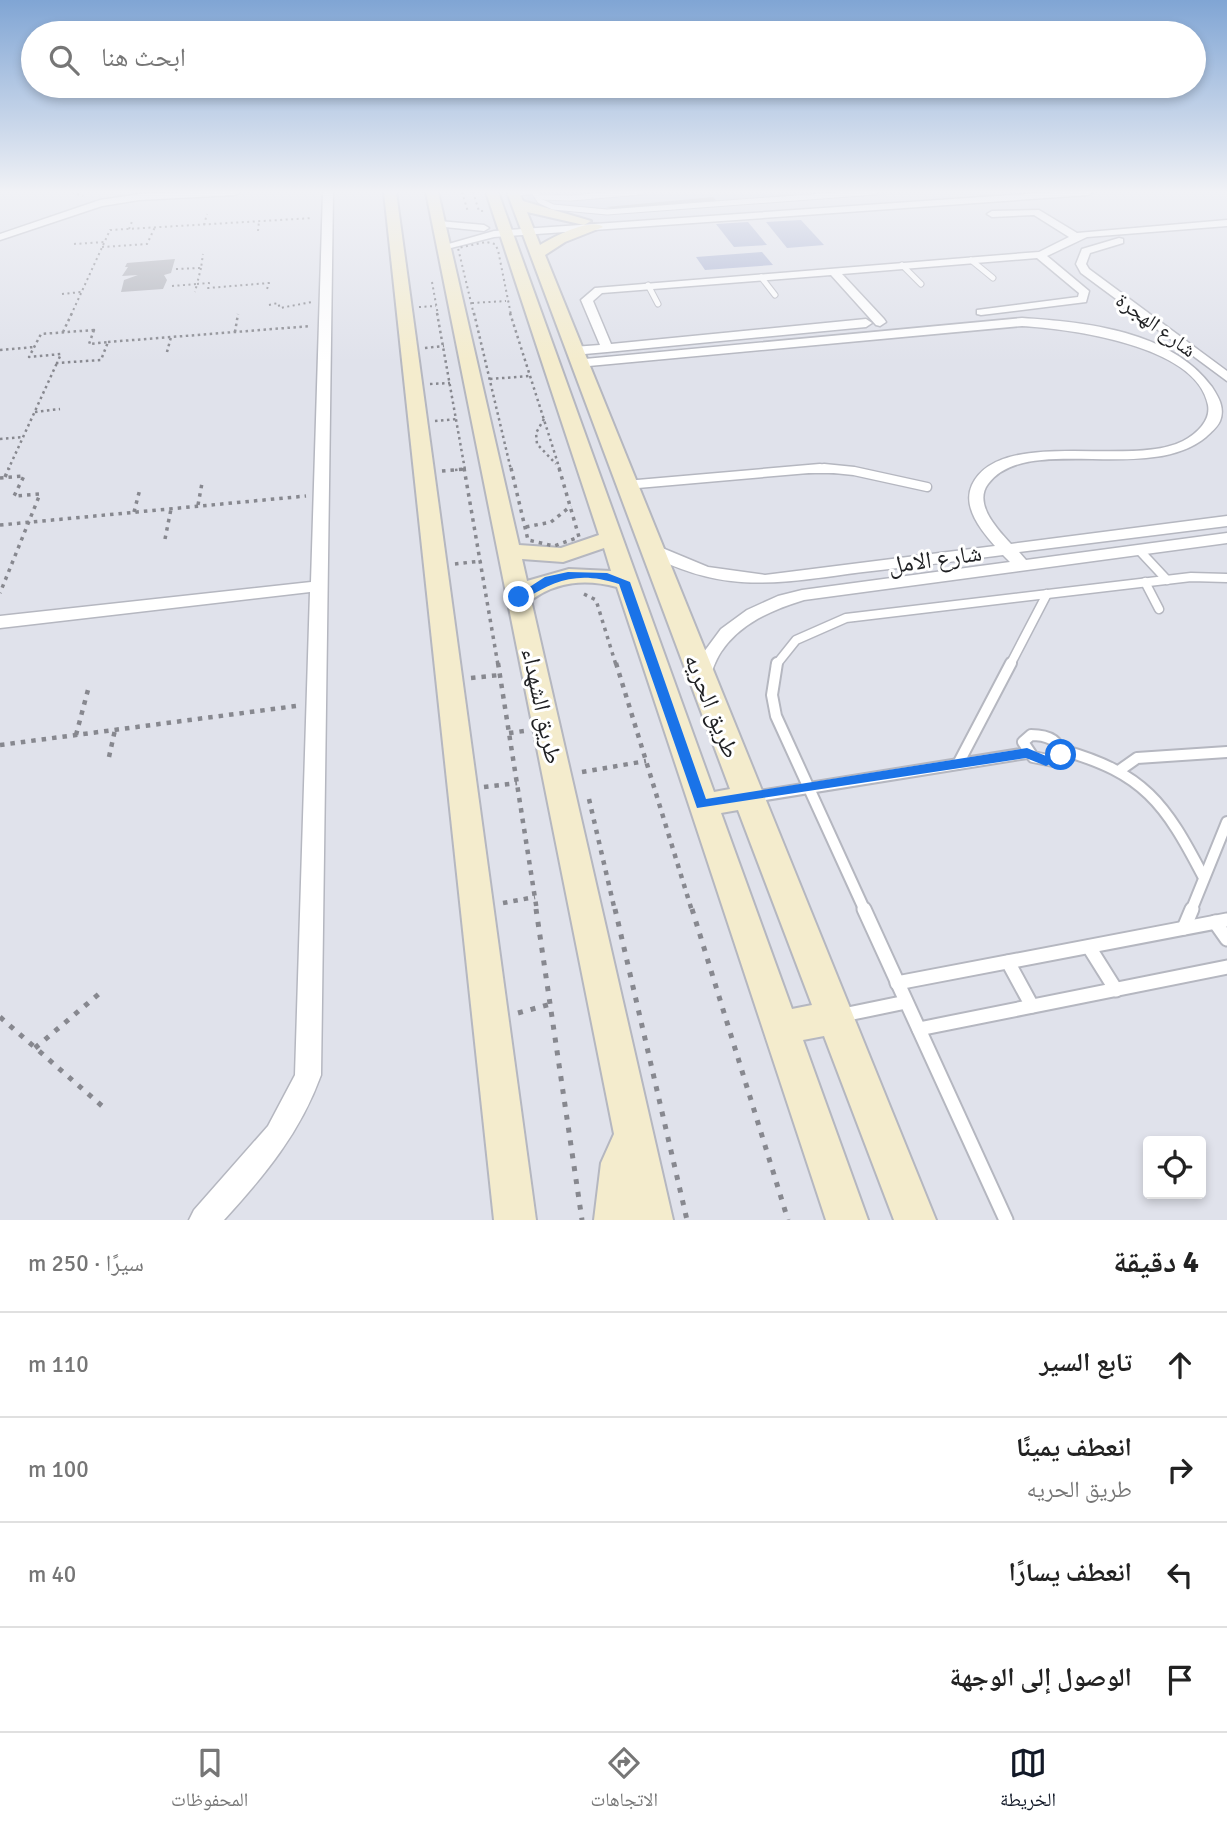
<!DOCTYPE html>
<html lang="ar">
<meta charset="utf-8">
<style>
body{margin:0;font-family:Signika,"Noto Naskh Arabic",sans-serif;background:#f6f6f6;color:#222;direction:rtl}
.controls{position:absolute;right:21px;bottom:21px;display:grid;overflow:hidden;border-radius:7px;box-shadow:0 4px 10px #0003}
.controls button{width:63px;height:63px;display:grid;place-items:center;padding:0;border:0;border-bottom:2px solid #e0e0e0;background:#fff;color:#222;font:35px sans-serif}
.stop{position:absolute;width:21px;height:21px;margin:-16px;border:5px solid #1a73e8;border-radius:50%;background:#fff}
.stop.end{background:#1a73e8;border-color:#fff;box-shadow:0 2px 7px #0008}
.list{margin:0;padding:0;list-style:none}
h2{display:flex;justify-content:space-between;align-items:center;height:91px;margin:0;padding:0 28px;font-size:30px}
h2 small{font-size:23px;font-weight:400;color:#767676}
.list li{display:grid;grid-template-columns:46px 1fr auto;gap:21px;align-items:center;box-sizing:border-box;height:105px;padding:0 28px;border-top:2px solid #e0e0e0}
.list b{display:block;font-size:26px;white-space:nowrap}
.list p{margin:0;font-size:23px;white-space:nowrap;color:#767676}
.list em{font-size:23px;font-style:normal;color:#767676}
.icon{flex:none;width:38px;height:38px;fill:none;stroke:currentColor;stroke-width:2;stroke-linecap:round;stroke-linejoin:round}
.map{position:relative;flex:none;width:1227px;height:1220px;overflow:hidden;direction:ltr}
.search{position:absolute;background:#fff;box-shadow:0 4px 10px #0003;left:21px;right:21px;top:21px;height:77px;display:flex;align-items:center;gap:18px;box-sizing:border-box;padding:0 24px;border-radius:38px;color:#767676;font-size:26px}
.sheet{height:511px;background:#fff}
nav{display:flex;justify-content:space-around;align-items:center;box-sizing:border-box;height:98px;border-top:2px solid #e0e0e0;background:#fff;font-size:19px;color:#767676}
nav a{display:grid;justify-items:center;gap:4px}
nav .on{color:#111827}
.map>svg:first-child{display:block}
.built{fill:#d3d7e7}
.green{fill:#a9b2d2}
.building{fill:#b0b2ba}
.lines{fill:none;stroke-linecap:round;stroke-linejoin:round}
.lane-far4-casing{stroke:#b5b7c0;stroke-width:7}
.lane-far3-casing{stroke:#b5b7c0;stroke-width:9}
.lane-far2-casing{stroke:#b5b7c0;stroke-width:11}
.lane-far1-casing{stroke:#b5b7c0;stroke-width:14}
.lane-casing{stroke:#b5b7c0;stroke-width:17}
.street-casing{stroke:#b5b7c0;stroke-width:3}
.secondary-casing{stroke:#b5b7c0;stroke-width:4}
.path-far4{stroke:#87888f;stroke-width:2;stroke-dasharray:2 3.5;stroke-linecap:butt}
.path-far3{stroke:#87888f;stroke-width:2.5;stroke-dasharray:2.5 3.5;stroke-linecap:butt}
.path-far2{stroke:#87888f;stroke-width:3.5;stroke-dasharray:3.5 5;stroke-linecap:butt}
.path-far1{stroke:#87888f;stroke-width:4.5;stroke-dasharray:4.5 6;stroke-linecap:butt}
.path{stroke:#87888f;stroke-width:5;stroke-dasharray:5 8;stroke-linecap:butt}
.lane-far4{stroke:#fff;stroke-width:5}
.lane-far3{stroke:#fff;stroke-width:6}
.lane-far2{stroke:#fff;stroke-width:8}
.lane-far1{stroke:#fff;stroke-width:10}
.lane{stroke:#fff;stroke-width:13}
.street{fill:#fff;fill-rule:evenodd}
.secondary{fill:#f4eccd;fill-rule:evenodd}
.route{fill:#1a73e8}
.labels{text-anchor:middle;stroke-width:6;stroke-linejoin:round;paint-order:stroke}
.far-street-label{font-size:21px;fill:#1f2023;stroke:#fff}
.street-label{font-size:24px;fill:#1f2023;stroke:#fff}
</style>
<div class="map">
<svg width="1227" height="1220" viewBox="0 0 1227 1220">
<rect width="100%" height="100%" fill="#e0e2eb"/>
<polygon class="built" points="524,192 936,192 592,214 542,208 529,202"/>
<g class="green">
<polygon points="801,220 824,245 787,248 766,222"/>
<polygon points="748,222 767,245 734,247 716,224"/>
<polygon points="762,252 773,265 705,270 696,257"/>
</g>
<g class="building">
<polygon points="713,197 718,203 615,209 606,207"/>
<polygon points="175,259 171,273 164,275 167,280 163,289 121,292 124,280 138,275 122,276 128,267 125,267 127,263"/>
</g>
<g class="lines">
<defs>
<g id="lane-far4">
<polyline points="534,192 540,201 553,207 607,212 875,192"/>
<polyline points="513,193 529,192"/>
<polyline points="539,197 571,198 641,192"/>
<polyline points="971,260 993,278"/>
<polyline points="902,265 921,284"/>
<polyline points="761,277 775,295"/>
<polyline points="648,285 658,304"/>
</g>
<polyline id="lane-far3" points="800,470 842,470"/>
<g id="lane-far2">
<polyline points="824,468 854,471 927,487"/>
<polyline points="626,485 820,468"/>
<polyline points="1139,550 1167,580"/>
<polyline points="1145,582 1159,609"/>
<polyline points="776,665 796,640 846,618 1191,577 1227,578"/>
<polyline points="1010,665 1047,594"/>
</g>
<g id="lane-far1">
<polyline points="777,663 772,695 776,716 865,911"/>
<path d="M1031 735C1046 735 1059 739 1061 755L1053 761 1033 757 1023 742Z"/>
<path d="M1062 750C1144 773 1165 803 1203 876"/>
<polyline points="958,764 1011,663"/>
<polyline points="1120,770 1137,758 1227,752"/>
<polyline points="753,797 1027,753"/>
<polyline points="1191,911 1227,822"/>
</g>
<g id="lane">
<polyline points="864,909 1006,1220"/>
<polyline points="1215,922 1227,939"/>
<polyline points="1184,928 1192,909"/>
<polyline points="1089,947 1116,990"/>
<polyline points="1008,962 1032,1006"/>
<polyline points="897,983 1227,920"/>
<polyline points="843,1015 906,1002"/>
<polyline points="919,1029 1227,967"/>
</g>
<g id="street">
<polygon points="190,192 240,192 235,195 139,200 102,206 0,240 0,234 100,200 139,194"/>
<path d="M323 192H333L321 1075C300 1133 265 1175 224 1220H189L194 1210 268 1126 295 1075 310 592 0 628V616L311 582Z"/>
<polygon points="1055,192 1093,192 1088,195 494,237 443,250 438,247 494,231"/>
<polygon points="1039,210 1077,233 1227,220 1227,226 1087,237 1047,256 1089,291 1086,302 981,315 977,314 977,310 1078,297 1079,293 1037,258 842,274 884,319 886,322 880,326 876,325 831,275 602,293 593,301 611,344 866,319 872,323 866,327 607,352 573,355 567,351 573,347 600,345 581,300 595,288 1039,252 1069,237 1034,215 992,217 987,214 992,211"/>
<polygon points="439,221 484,225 489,228 484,231 435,226 435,222"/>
<polygon points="1119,238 1123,239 1123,243 1090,253 1086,264 1089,269 1227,371 1227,381 1081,273 1076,264 1082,249"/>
<path d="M1022 318C1086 322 1171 331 1212 387 1219 398 1225 408 1220 421 1217 428 1211 432 1206 437 1148 485 1027 432 988 484 973 504 998 530 1011 544L1227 516V526L1019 552 1026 560 1227 533V543L804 600C772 610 740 623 721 652 715 661 712 672 707 682H693L691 677 701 656 721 629 747 610 778 596 802 590 1010 562 1003 555C956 561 910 567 863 572 778 583 723 596 643 551L641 548 643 545H655L708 567 765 575 995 546C981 530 962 507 972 485 1000 426 1131 468 1183 441 1196 434 1211 421 1208 405 1197 345 1070 329 1022 326L578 367 574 366V360Z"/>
</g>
<g id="secondary">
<polygon points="384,192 396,192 536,1220 494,1220"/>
<path d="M426 192H438L519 545 561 548 599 535 486 192H498L714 792 730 789 507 192H519L523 201 591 221 584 225 527 212 540 245C553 237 592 217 603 227L565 242 545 255 936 1220H894L824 1036 803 1040 868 1220H826L617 587C586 579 558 581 531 600L673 1220H594L601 1163 614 1134ZM604 548 611 571 569 569 527 581 522 559 563 562ZM738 810 812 1005 792 1009 721 813Z"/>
</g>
</defs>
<use href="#lane-far4" class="lane-far4-casing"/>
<use href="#lane-far3" class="lane-far3-casing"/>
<use href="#lane-far2" class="lane-far2-casing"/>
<use href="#lane-far1" class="lane-far1-casing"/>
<use href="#lane" class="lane-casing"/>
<use href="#street" class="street-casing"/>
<use href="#secondary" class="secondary-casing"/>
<g class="path-far4">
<polyline points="72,192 83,196"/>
<polyline points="462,192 468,212"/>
<polyline points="473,192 479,211 484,211"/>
<polyline points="204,225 207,214"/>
<polyline points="129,229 133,219"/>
<polyline points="258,231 259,221"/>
<polyline points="74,244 104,242"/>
<polyline points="102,247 147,244 155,227"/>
<polyline points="201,268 197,284 209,283 208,288 269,283 267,289"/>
<polyline points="176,269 201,268 203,254"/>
<polyline points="432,282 438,315"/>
<polyline points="172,286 197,284 195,292"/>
<polyline points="62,294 81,292"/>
<polyline points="472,303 506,301"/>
<polyline points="269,305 278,303 280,308 312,302"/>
<polyline points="419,307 436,306"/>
<polyline points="71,315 110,230 313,218"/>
<polyline points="474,315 458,248 486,242 495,244 498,250 511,315"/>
</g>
<g class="path-far3">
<polyline points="437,313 465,470"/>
<polyline points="474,313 511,470"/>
<polyline points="510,313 560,470"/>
<polygon points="94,330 89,344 108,342 101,360 57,363 61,354 29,357 41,334"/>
<polyline points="63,332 72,313"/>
<polyline points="235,332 238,314"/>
<polyline points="108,342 311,326"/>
<polyline points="425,348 444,346"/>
<polyline points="0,350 34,347"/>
<polyline points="167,352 171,337"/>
<polyline points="490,379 530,376"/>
<polyline points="430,384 450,383"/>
<polyline points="35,412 60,409"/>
<polyline points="544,419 536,433 537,444 556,464"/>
<polyline points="435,421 457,419"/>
<polyline points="0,439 24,437"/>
<polyline points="8,470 57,363"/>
<polyline points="455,470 465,469"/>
</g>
<g class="path-far2">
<polyline points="464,468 498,665"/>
<polyline points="511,468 528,540 554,546 579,537 559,468"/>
<polyline points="442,471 465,469"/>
<polyline points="5,477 9,468"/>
<polyline points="0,478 24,476 14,496 40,494 0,593"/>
<polyline points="198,505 202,483"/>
<polyline points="134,512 140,489"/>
<polyline points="0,525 306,496"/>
<polyline points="526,527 551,522 571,506"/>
<polyline points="165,539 171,509"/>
<polyline points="455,564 481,561"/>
<polyline points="584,594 596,600 616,665"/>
</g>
<g class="path-far1">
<polyline points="498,663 537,911"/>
<polyline points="616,663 692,911"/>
<polyline points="471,678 500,675"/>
<polyline points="509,733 524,731"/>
<polyline points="76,735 89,686"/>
<polyline points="0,745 296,706"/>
<polyline points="109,757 115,730"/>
<polyline points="582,772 646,761"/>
<polyline points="484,787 517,783"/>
<polyline points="589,799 615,911"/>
<polyline points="503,903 535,897"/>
</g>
<g class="path">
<polyline points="536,909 582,1220"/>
<polyline points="615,909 687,1220"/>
<polyline points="692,909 788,1220"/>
<polyline points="518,1013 551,1004"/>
<polyline points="0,1017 102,1106"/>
<polyline points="35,1048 100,993"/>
</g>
<use href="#lane-far4" class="lane-far4"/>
<use href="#lane-far3" class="lane-far3"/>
<use href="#lane-far2" class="lane-far2"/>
<use href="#lane-far1" class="lane-far1"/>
<use href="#lane" class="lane"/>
<use href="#street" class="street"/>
<use href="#secondary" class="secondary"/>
</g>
<linearGradient id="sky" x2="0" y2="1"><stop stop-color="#80a5d4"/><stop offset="0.53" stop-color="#f1f2f6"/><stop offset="1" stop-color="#f1f2f6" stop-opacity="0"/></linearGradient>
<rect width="1227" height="362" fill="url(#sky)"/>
<path class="route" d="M568 572 607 573 630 582 706 799 1027 748 1046 756 1061 750 1067 755 1046 766 1026 758 697 808 619 584C579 571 557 579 523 600L514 597 545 577Z"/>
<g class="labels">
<g class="far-street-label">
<text transform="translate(1156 325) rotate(36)" y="7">شارع الهجرة</text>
</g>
<g class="street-label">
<text transform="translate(935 559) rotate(-8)" y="8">شارع الامل</text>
<text transform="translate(542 706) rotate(78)" y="8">طريق الشهداء</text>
<text transform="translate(712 706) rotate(68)" y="8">طريق الحريه</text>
</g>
</g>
</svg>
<div class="controls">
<button><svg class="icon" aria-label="locate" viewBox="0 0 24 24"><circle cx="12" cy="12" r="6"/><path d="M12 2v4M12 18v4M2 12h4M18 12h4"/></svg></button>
</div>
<div class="stop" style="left:1061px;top:755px"></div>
<div class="stop end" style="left:519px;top:597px"></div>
<div class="search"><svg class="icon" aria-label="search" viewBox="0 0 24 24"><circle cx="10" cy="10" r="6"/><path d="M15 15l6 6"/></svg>ابحث هنا</div>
</div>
<section class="sheet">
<h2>4 دقيقة<small>سيرًا · 250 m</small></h2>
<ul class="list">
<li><svg class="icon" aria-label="ahead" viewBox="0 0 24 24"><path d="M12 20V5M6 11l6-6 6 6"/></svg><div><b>تابع السير</b></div><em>110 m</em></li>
<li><svg class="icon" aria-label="right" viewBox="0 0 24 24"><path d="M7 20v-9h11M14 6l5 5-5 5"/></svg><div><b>انعطف يمينًا</b><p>طريق الحريه</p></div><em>100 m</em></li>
<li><svg class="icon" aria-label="left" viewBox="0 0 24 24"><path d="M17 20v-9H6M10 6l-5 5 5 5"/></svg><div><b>انعطف يسارًا</b></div><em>40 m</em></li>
<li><svg class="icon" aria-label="arrive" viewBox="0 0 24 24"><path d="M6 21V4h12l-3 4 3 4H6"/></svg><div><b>الوصول إلى الوجهة</b></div></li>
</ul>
</section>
<nav>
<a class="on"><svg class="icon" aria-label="map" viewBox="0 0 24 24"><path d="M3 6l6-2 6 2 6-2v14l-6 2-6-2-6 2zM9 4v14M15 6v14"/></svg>الخريطة</a>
<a><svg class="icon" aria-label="directions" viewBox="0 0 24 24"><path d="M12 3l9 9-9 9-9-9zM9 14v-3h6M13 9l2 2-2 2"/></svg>الاتجاهات</a>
<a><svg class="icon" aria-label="saved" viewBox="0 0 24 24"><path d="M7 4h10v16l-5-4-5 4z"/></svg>المحفوظات</a>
</nav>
